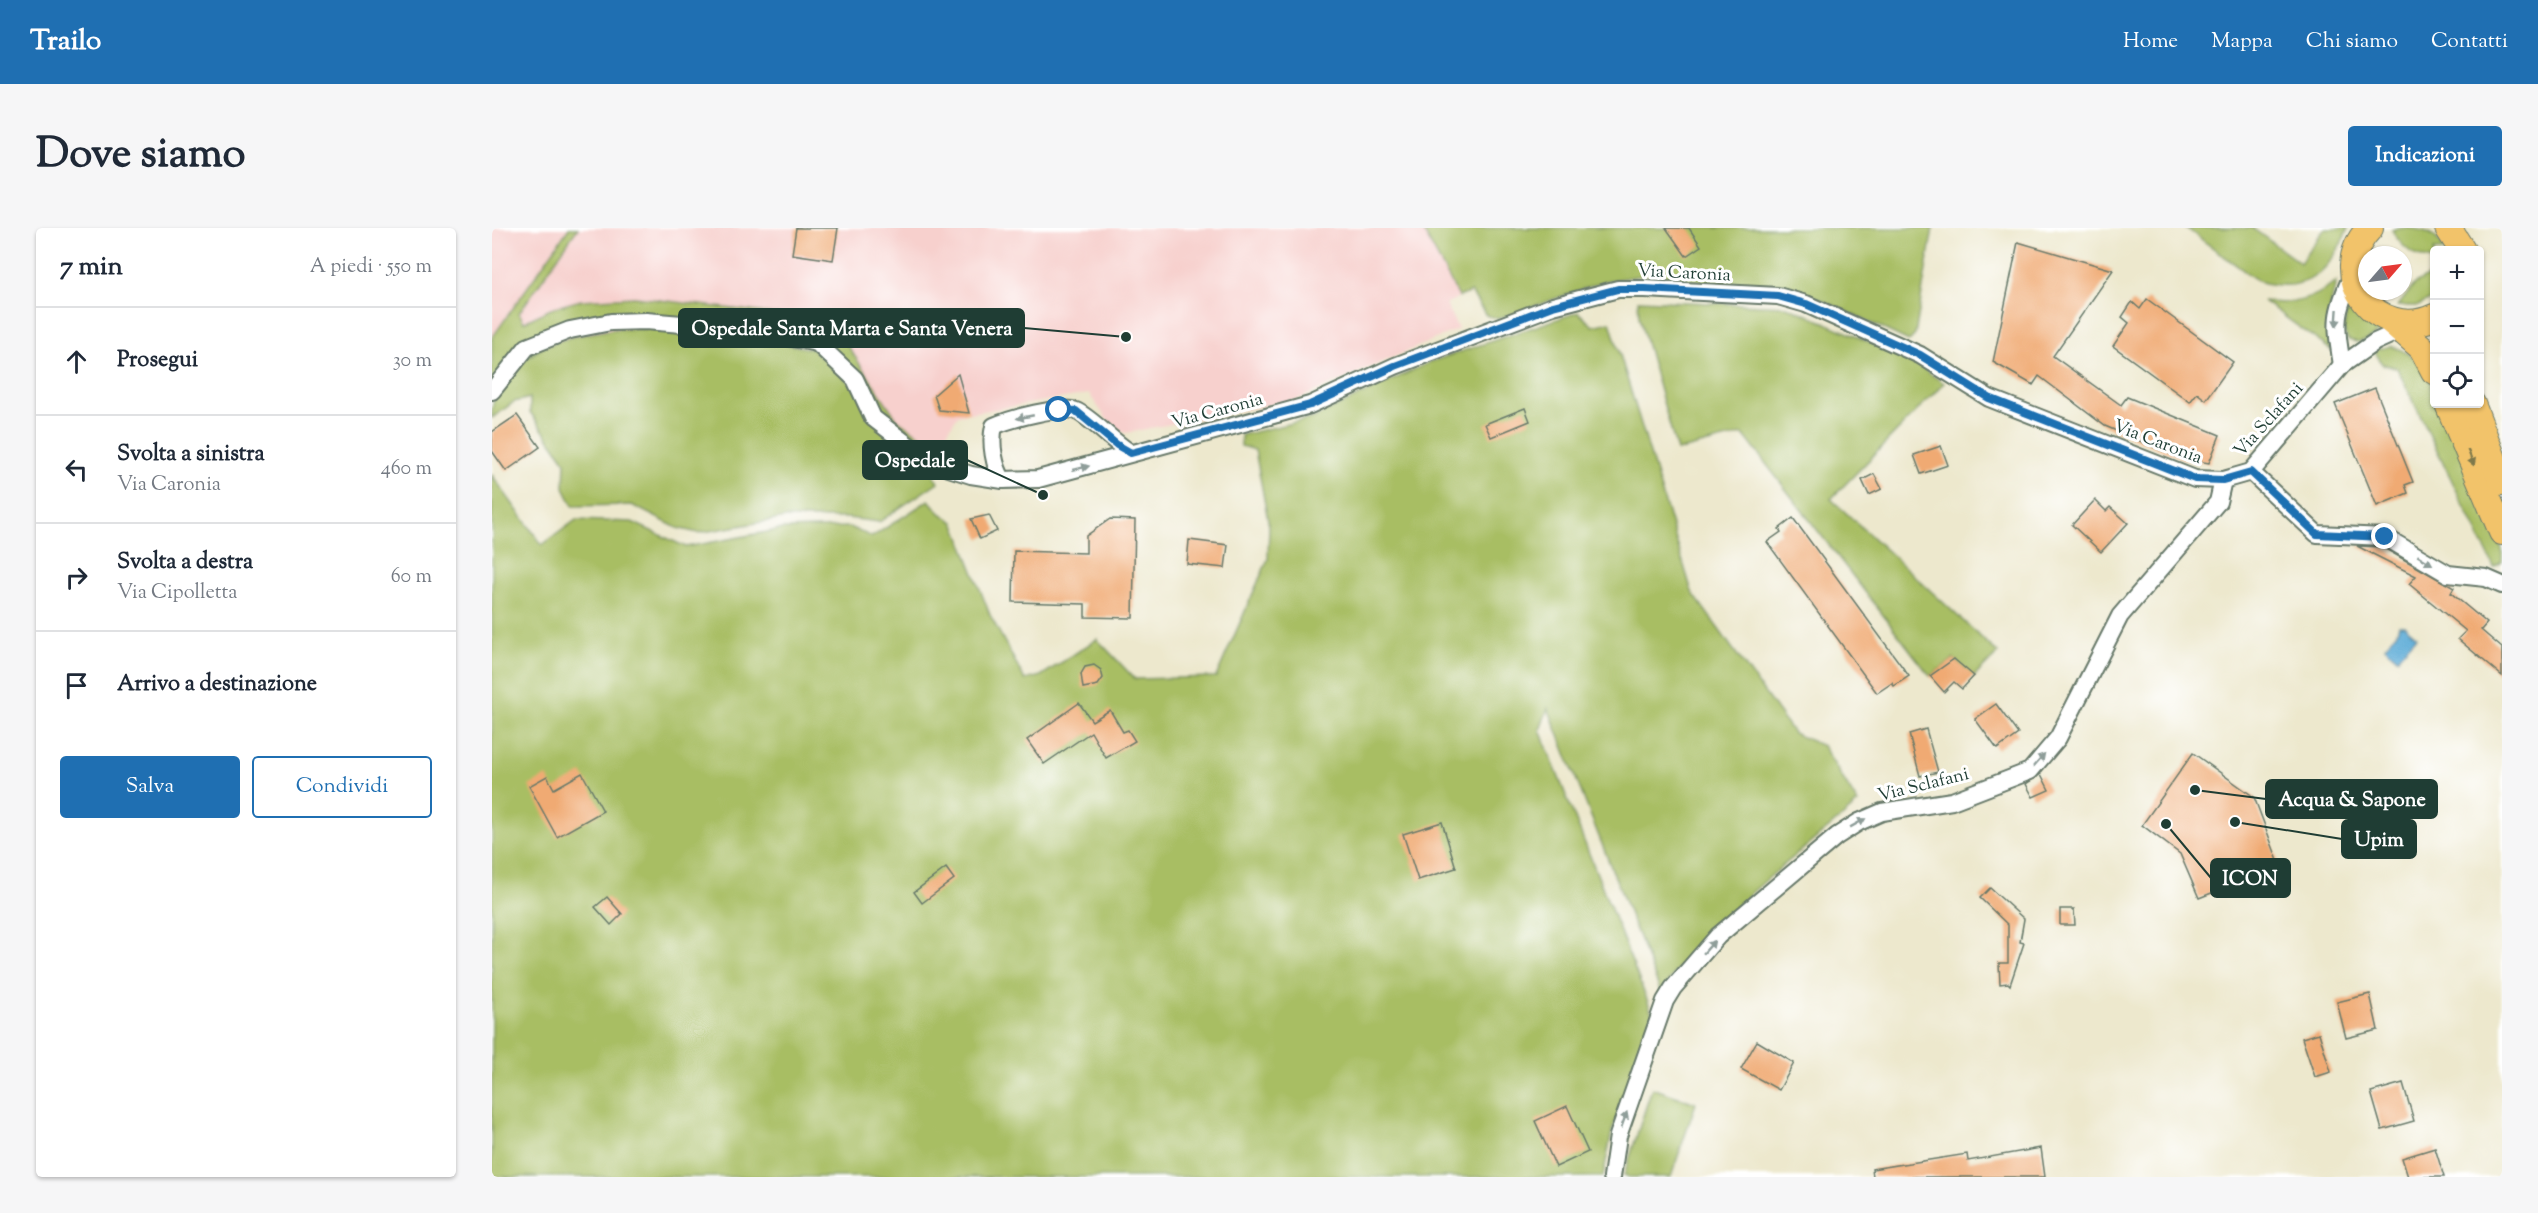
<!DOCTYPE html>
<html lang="it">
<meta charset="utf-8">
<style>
body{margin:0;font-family:"Sorts Mill Goudy",serif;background:#f6f6f7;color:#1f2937}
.controls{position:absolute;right:18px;top:18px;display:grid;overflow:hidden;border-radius:6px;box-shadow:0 2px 4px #0004}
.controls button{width:54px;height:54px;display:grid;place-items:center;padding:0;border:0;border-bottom:2px solid #e0e1e3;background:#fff;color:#1f2937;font:30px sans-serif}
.compass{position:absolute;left:1866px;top:18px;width:54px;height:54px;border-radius:50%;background:#fff;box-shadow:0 2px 4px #0004;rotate:62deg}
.stop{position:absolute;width:18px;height:18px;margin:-14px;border:4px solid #1f6fb2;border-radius:50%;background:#fff}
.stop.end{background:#1f6fb2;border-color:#fff;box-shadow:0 2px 6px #0008}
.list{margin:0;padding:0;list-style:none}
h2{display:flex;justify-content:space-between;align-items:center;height:78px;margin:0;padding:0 24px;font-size:26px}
h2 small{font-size:20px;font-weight:400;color:#747a83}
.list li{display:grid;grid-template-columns:39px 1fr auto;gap:18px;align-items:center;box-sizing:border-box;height:108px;padding:0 24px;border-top:2px solid #e0e1e3}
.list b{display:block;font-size:22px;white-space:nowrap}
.list p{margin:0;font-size:20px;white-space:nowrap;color:#747a83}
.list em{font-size:20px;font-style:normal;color:#747a83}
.actions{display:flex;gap:12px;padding:18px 24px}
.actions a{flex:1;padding:14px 0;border:2px solid #1f6fb2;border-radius:6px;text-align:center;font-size:21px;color:#1f6fb2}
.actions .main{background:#1f6fb2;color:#fff}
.icon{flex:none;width:33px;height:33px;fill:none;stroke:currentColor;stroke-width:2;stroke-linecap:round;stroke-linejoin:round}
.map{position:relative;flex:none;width:2010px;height:949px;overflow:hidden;border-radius:6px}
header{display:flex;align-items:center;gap:36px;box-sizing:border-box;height:84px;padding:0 30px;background:#1f6fb2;color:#fff}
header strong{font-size:28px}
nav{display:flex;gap:33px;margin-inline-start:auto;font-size:21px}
.intro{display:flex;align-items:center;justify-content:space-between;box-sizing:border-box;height:144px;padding:0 36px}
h1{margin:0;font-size:42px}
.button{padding:15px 27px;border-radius:6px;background:#1f6fb2;color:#fff;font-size:21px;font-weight:700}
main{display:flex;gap:36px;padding:0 36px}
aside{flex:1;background:#fff;border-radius:6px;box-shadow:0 2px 4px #0004}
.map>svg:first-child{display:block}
.built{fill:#f7d0cd}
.green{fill:#a8be63;stroke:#647e4c;stroke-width:1.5}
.water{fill:#5dacd7;stroke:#3e7486;stroke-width:1.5}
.building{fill:#f0aa73}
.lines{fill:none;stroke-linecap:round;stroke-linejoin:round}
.minor-casing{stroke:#67796a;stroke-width:20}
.primary-casing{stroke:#67796a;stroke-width:28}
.minor{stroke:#fff;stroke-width:16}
.primary{stroke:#f2c36a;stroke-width:26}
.oneway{fill:#8f9e9a}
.oneway2{fill:#7e794c}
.route{stroke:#1f6fb2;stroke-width:8}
.labels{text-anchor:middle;stroke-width:6;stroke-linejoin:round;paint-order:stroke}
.street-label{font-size:18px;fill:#1f3d34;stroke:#fff}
.leader{fill:none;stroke:#1f3d34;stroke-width:2}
.callout-dot{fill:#1f3d34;stroke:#fff;stroke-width:2}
.callout{fill:#1f3d34;stroke:#1f3d34;stroke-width:2}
.callout-label{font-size:20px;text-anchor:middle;font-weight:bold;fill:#fff}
</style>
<header>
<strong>Trailo</strong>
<nav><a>Home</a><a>Mappa</a><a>Chi siamo</a><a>Contatti</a></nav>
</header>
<div class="intro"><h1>Dove siamo</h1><a class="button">Indicazioni</a></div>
<main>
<aside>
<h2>7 min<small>A piedi · 550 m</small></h2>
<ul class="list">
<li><svg class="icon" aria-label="ahead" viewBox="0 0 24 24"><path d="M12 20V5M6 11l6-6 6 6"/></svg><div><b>Prosegui</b></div><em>30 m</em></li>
<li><svg class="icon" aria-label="left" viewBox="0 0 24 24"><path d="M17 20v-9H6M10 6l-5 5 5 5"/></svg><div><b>Svolta a sinistra</b><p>Via Caronia</p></div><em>460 m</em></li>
<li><svg class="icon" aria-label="right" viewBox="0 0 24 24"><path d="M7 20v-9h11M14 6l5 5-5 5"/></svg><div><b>Svolta a destra</b><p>Via Cipolletta</p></div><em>60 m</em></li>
<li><svg class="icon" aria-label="arrive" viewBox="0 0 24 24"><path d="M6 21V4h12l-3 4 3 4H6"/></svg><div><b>Arrivo a destinazione</b></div></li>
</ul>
<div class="actions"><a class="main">Salva</a><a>Condividi</a></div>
</aside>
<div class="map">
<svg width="2010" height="949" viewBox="0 0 2010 949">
<rect width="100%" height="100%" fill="#fff"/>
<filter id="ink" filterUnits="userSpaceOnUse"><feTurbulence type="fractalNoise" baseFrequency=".0167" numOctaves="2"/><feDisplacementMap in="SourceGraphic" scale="12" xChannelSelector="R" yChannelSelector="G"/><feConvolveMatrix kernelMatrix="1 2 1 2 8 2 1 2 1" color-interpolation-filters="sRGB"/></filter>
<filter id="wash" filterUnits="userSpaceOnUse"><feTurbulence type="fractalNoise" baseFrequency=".008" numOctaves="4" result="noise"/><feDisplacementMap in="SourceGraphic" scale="24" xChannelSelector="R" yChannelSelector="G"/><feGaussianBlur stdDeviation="1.35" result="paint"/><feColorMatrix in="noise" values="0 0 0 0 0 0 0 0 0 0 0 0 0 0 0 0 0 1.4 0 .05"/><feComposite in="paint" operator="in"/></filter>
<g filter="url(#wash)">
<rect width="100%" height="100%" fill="#ede8cd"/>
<polygon class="built" points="0,0 920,0 931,2 967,69 954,76 966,101 806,171 634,205 626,203 616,193 597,166 466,187 448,216 427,218 329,111 164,89 0,154"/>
<g class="green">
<polygon points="77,0 86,0 27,85 32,94 61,80 89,72 143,69 323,91 347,105 405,191 440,216 427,218 399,198 329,111 84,95 0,154 0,110"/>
<polygon points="920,0 1441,0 1423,107 1417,113 1324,69 1284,60 1184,51 1167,45 1113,53 1006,91 994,87 979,64 967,69 931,2"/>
<path d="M1694 0H1760L1808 35 1833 0H1856C1839 43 1815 68 1766 53Z"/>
<path d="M1906 0C1928 0 1942 2 1953 22H1942V32C1923 30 1909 19 1900 2Z"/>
<polygon points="1942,45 1942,70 1926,78 1906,78 1923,56"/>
<path d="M1844 54 1835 94 1839 122 1771 73C1800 78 1821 72 1844 54Z"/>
<polygon points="1146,72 1295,78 1416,131 1452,155 1339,271 1506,425 1482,449 1462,431 1438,448 1251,206 1185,223 1147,89"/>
<path d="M1855 77 1876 98 1888 103C1876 111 1868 118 1855 111L1852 103Z"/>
<path d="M1086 84 1101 98 1118 94 1200 364 1301 505 1331 518 1366 575C1302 631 1214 693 1169 765L1056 480 1048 502 1161 787 1120 903 1111 949H0V247L50 317 84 292 140 294 194 319 291 301 358 299 380 309 437 272 448 285 462 294 498 387 533 452 549 448 605 411 643 451 724 449 776 331 777 298 763 222 749 218V207L821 190 938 134Z"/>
<path d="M121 101H159L261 110 320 121 357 154 438 240 446 254 387 294 355 290H294L206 305 185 300 140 277 81 278 72 260 73 233 38 184V170L22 174 0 190C0 170 3 168 15 152 44 113 75 109 121 101Z"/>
<path d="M1899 118C1927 127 1942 145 1942 176H1948L2010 321V334L2002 339 1905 140 1890 136 1882 122Z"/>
<polygon points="1160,860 1204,875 1179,949 1137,949 1132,947"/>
</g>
<polygon class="water" points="1907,397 1912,397 1925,408 1905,430 1893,419 1905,404"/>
<g id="blocks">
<g class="building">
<polygon points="304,0 346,0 341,32 300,26"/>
<polygon points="1174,0 1197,0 1209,18 1194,28"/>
<polygon points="1526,14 1621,42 1561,128 1629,177 1635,169 1728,207 1717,235 1688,230 1613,198 1547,148 1541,157 1501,134"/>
<polygon points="1655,71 1741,134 1714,172 1705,165 1698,174 1621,118 1637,95 1630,89 1640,74 1648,81"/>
<polygon points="466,146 477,185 447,182 442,167"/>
<polygon points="1883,160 1921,254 1913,257 1916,265 1885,278 1843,176"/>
<polygon points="1033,180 1038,193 999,209 993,196"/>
<polygon points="25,187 48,219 14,243 0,223 0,204"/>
<polygon points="1449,218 1456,237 1429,246 1422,227"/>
<polygon points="1382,246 1390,261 1377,267 1370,252"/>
<polygon points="1603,272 1614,283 1618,279 1636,295 1609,324 1580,297"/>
<polygon points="497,287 505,303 488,311 479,291"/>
<polygon points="1301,290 1417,448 1402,458 1400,455 1385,465 1275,314 1289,304 1287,301"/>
<polygon points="618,291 643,292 641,390 593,389 593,376 521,374 522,323 594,325 594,308"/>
<polygon points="697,312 736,317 733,340 695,336"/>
<polygon points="1865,318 1890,319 1962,360 1959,365 1995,395 1989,402 2010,420 2010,448 1966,411 1974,403 1917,356 1924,348"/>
<polygon points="1462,431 1482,448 1470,461 1462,454 1452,464 1438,448"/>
<polygon points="602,437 609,442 611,450 606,457 591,460 589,446 593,439"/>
<polygon points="587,475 600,493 618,482 631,504 636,502 643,513 614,530 599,504 552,536 535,512"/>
<polygon points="1504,476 1526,506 1505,521 1483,491"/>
<polygon points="1434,501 1446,544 1428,548 1417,506"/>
<polygon points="1701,525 1762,569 1788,638 1707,670 1688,626 1650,597"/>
<polygon points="90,545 111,583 65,609 37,558 55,548 62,561"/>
<polygon points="1549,546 1557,562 1541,569 1534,556"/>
<polygon points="950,594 964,640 926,652 911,606"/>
<polygon points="454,640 462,651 430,675 422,664"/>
<polygon points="1498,660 1532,691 1528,714 1532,715 1518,757 1516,755 1508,756 1507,735 1516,735 1516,697 1488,670"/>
<polygon points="115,669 130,686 119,697 103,679"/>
<polygon points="1568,681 1582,681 1583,697 1568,697"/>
<polygon points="1878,766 1886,802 1854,810 1845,774"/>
<polygon points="1827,805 1839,844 1823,849 1810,810"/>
<polygon points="1265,813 1302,835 1287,862 1249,841"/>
<polygon points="1911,855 1922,893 1890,902 1879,864"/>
<polygon points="1075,878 1096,924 1064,939 1043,893"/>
<polygon points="1549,920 1553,949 1381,949 1380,941 1475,926 1476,933"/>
<polygon points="1943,920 1952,949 1916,949 1910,930"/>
</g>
</g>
</g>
<g filter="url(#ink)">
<use href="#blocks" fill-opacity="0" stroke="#67796a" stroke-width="1.5"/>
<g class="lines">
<defs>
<g id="minor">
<path d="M1850 137C1843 94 1842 86 1861 45"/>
<polyline points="0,163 35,119 78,102 119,94 154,93 261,102 325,115 363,151 381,190 438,234 479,247 511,252 546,251 818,177 903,138 1061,78 1126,61 1153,61 1286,68 1314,76 1428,127 1497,170 1703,251 1731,252 1759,244 1850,137 1883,114 1916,99"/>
<polyline points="1759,244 1825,306 1893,309 1956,346 1994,350 2010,357"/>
<path d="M511 252C502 239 498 215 502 198 518 191 568 177 584 183 597 188 622 215 639 225"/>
<polyline points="1120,949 1126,908 1173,773 1181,760 1226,708 1345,608 1367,594 1390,584 1460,573 1538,543 1566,510 1628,388 1726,274 1731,252"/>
</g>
<g id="primary">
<path d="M1878 0C1833 46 1885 115 1942 89"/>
<polyline points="1956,0 1970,22"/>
<polyline points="1899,93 1930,120 1942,143"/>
<polyline points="1956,176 2010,304"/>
<polyline points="1980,176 2010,254"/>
</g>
</defs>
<use href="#minor" class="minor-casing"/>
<use href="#primary" class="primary-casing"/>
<use href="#minor" class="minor"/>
<use href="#primary" class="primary"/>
</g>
<defs><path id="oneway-solid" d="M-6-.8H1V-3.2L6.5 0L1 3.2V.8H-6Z" transform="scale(1.5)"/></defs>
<g class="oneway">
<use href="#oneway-solid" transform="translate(1845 90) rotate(94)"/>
<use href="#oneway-solid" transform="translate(533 189) rotate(169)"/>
<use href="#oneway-solid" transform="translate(589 240) rotate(-14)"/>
<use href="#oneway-solid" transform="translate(1933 332) rotate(31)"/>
<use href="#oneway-solid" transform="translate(1547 532) rotate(-49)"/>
<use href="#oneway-solid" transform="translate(1366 595) rotate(-29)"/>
<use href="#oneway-solid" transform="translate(1217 719) rotate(-49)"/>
<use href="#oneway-solid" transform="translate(1132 892) rotate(-70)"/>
</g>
<use class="oneway2" href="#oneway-solid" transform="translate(1979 230) rotate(68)"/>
</g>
<g class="lines" filter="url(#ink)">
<polyline class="route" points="567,182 584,183 625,217 639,225 818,177 903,138 1061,78 1126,61 1153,61 1286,68 1314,76 1428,127 1497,170 1703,251 1731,252 1759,244 1825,306 1893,309"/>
</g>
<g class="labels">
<g class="street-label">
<text transform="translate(1192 44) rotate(3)" y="6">Via Caronia</text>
<text transform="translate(725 182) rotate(-15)" y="6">Via Caronia</text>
<text transform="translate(1776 191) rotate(-48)" y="6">Via Sclafani</text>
<text transform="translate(1666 213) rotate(21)" y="6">Via Caronia</text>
<text transform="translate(1431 556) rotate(-14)" y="6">Via Sclafani</text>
</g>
</g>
<path class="leader" d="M634 109L532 100M551 267L475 232M1703 562L1774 571M1743 594L1850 611M1674 596L1719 650"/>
<g class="callout-dot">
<circle cx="634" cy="109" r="6"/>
<circle cx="551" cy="267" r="6"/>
<circle cx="1703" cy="562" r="6"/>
<circle cx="1743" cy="594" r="6"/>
<circle cx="1674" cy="596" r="6"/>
</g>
<g class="callout">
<rect x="187" y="81" width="345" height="38" rx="6"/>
<rect x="371" y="213" width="104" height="38" rx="6"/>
<rect x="1774" y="552" width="171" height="38" rx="6"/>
<rect x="1850" y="592" width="74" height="38" rx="6"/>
<rect x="1719" y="631" width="79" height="38" rx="6"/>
</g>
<g class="callout-label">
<text x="360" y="107">Ospedale Santa Marta e Santa Venera</text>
<text x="423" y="239">Ospedale</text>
<text x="1860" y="578">Acqua &amp; Sapone</text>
<text x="1887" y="618">Upim</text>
<text x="1758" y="657">ICON</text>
</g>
</svg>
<div class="controls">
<button>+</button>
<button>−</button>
<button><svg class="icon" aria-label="locate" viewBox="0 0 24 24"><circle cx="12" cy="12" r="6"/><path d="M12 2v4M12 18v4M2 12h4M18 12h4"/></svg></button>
</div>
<svg class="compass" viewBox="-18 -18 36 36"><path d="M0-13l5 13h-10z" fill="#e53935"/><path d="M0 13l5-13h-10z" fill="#747a83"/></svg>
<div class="stop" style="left:567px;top:182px"></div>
<div class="stop end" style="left:1893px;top:309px"></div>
</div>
</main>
